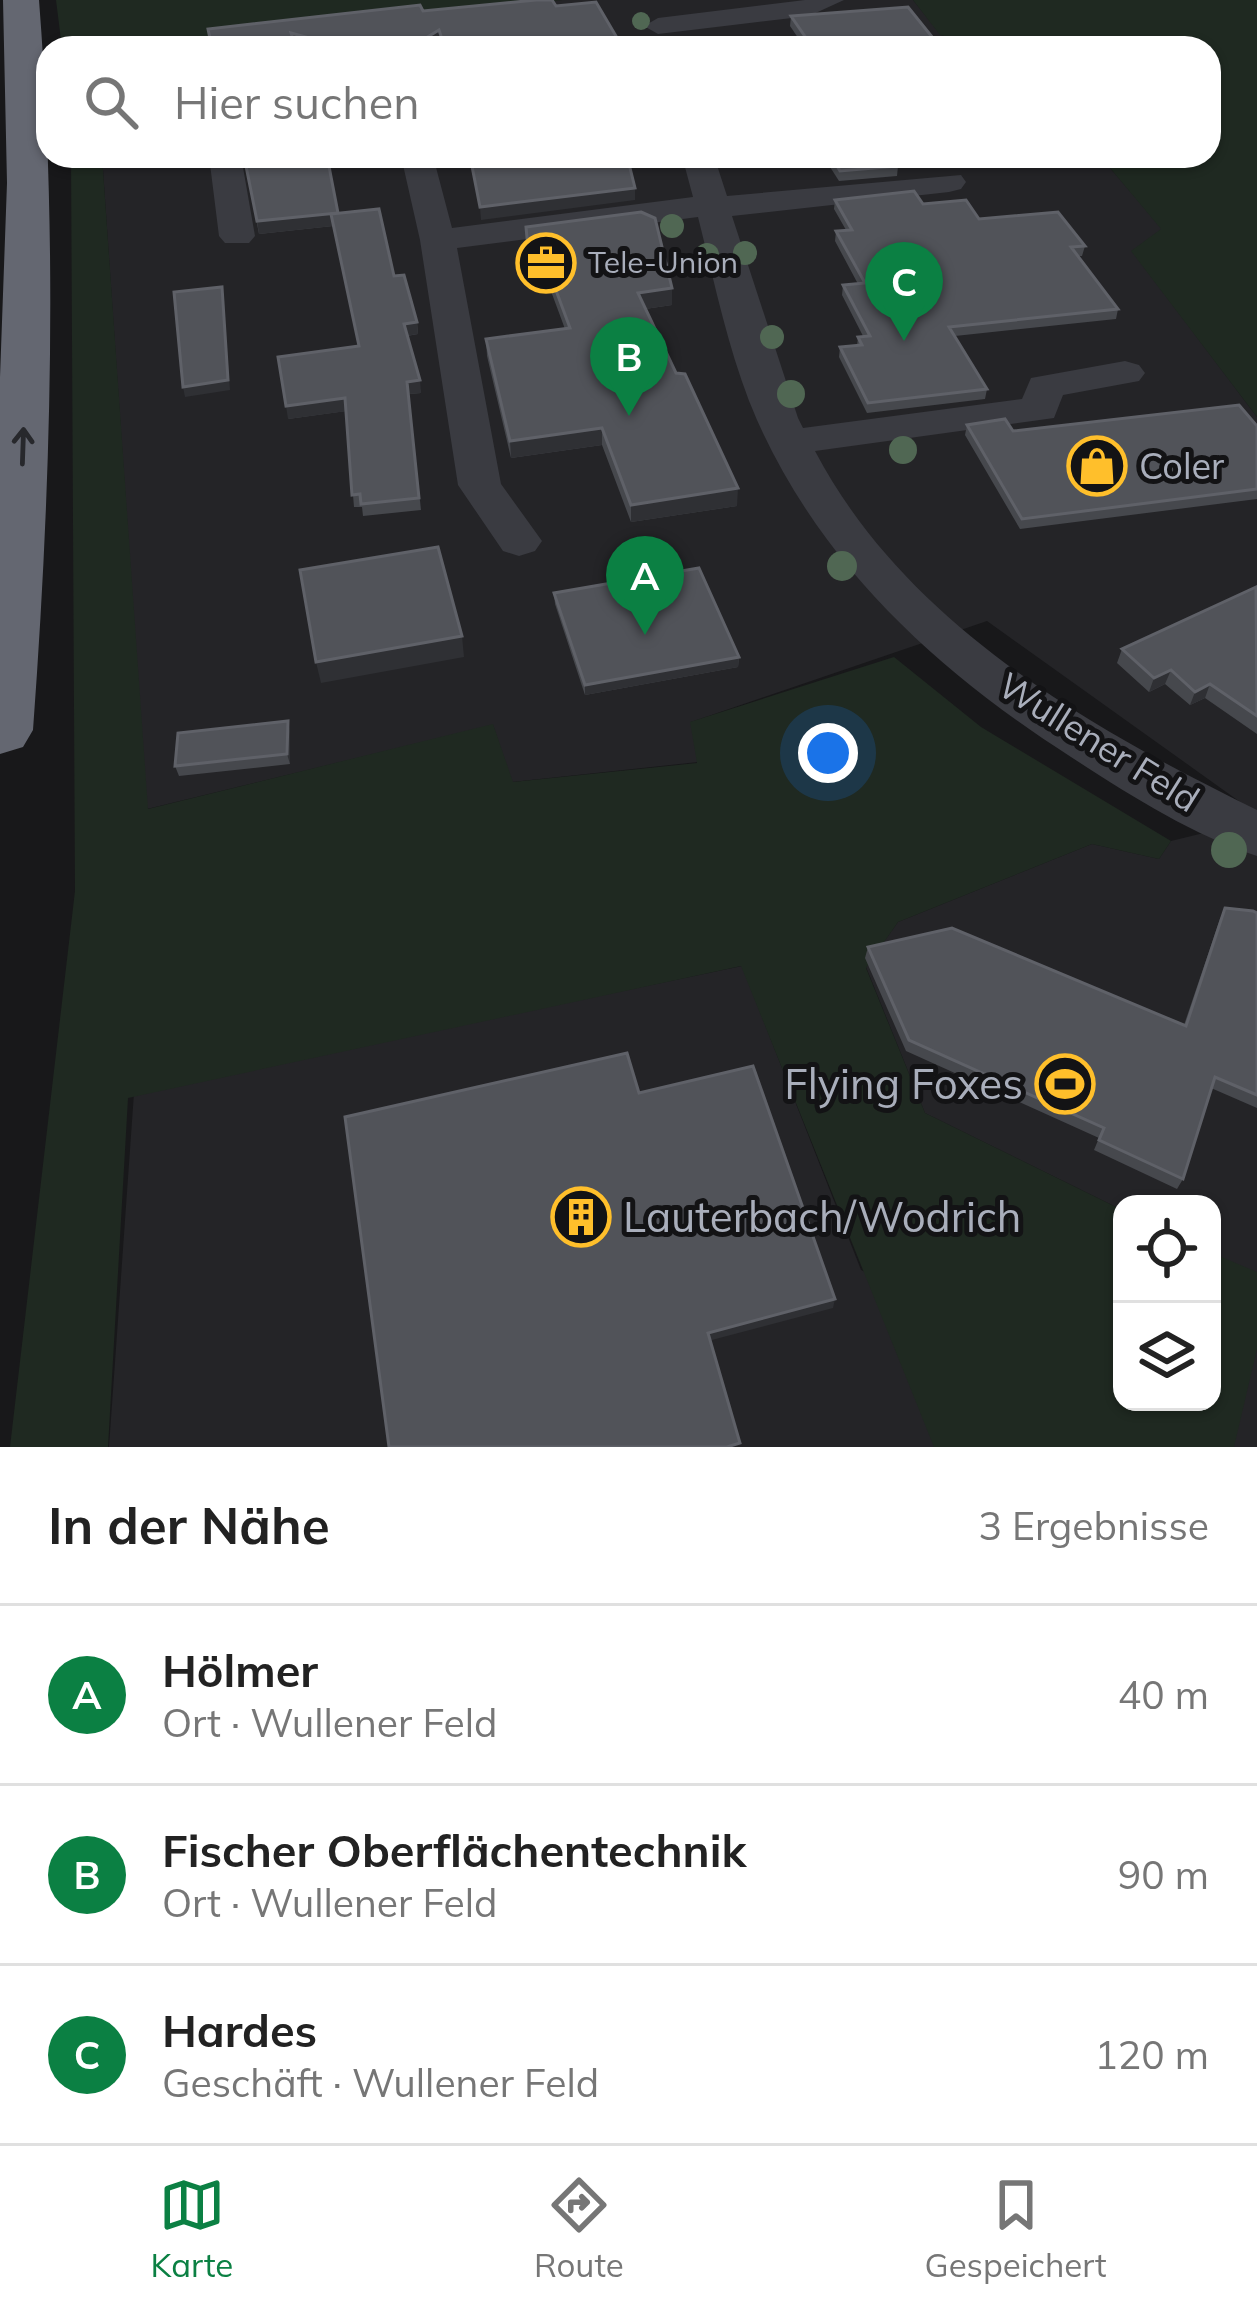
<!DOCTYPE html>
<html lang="de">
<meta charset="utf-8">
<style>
body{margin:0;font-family:Mulish,sans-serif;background:#f6f6f6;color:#222}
.controls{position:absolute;right:36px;bottom:36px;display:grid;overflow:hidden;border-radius:24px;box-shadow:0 3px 9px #0004}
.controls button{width:108px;height:108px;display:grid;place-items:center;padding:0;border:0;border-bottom:3px solid #e0e0e0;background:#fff;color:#222;font:60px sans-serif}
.you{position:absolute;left:828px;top:753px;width:42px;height:42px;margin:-30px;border:9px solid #fff;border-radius:50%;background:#1a73e8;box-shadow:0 0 0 18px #1a73e833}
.badge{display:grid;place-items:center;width:78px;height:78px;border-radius:50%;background:#0b8043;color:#fff;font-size:39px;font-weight:700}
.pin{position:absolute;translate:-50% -99px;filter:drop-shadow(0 3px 6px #0008)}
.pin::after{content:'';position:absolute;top:63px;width:42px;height:36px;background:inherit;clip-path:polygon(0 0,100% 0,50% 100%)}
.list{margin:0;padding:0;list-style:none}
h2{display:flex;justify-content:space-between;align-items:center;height:156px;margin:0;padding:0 48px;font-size:51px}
h2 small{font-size:39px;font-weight:400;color:#767676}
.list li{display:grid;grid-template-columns:78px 1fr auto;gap:36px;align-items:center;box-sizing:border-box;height:180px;padding:0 48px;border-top:3px solid #e0e0e0}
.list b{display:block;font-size:45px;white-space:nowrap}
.list p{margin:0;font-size:39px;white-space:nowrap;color:#767676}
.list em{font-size:39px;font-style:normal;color:#767676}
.icon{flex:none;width:66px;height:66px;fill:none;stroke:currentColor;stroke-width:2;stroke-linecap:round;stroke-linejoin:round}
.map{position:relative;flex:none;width:1257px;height:1447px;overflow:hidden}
.search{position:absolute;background:#fff;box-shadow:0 3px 9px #0004;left:36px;right:36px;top:36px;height:132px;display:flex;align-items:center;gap:30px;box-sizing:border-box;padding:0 42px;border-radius:36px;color:#767676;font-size:45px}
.sheet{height:696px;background:#fff}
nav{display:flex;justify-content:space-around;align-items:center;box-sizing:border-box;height:168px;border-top:3px solid #e0e0e0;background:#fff;font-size:33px;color:#767676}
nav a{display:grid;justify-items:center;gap:6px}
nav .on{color:#0b8043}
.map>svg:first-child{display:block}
.built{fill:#242427}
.green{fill:#1f2921}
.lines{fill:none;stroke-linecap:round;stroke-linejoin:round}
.minor{fill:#3a3b41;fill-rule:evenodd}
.highway{fill:#646771;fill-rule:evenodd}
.tree{fill:#506753}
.wall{fill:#46484d}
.shaded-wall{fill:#2f3034}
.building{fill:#515359;stroke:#5f6168;stroke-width:3}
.oneway{stroke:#27282c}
.labels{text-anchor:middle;stroke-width:10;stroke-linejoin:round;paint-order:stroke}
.far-poi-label{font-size:30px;fill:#a9aebb;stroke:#131315;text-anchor:start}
.poi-label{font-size:36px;fill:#a9aebb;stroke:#131315;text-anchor:start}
.street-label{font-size:36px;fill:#a9aebb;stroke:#131315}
.near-poi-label{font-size:42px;fill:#a9aebb;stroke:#131315;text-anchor:end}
</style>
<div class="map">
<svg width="1257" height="1447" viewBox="0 0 1257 1447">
<rect width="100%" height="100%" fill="#18181a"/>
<g class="built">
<polygon points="562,0 913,0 941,35 989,48 133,48"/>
<polygon points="102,156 1100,156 1162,229 1132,251 1257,417 1257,814 987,621 691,722 698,762 512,782 493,725 147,809"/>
<polygon points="1257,820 1257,1447 109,1447 134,1093 742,966 861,1270 1122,1402 1212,1402 1212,1204 1122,1204 1122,1210 925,1113 866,967 898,922 1092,844 1159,859 1171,841"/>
</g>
<g class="green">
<polygon points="56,0 562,0 133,48 62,48"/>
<polygon points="828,0 1257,0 1257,417 1131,251 1161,229 1100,156 1209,156 1209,48 989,48 940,35 913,0"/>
<polygon points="71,156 102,156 148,809 493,724 513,782 697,763 690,722 894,657 981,727 1171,841 1159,859 1092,844 898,922 866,968 925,1113 1122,1210 1122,1402 1212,1402 1212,1253 1257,1272 1257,1349 1234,1447 934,1447 741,966 128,1098 108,1447 10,1447 75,891"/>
</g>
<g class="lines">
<g class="minor">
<polygon points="805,0 844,0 809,16 658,34 644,26 658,18"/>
<polygon points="209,156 241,156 255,236 249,243 225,243 219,236"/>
<path d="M401 156H433L452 228 693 197 682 156H714L727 196 961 175 966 182 961 189 949 192 732 216 798 418 803 428 1022 399 1031 378 1125 361 1139 365 1145 373 1139 381 1063 395 1054 418 815 451C906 624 1088 727 1257 810V856C1192 835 1128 794 1071 757 938 672 822 566 757 420 729 356 715 284 698 217L457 248 501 484 542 541 535 551 519 556 503 551 458 485 420 240Z"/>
</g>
<path class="highway" d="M3 0H39C58 243 51 486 33 730L23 747 0 754V377L7 183Z"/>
</g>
<g class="tree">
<circle cx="641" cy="21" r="9"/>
<circle cx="672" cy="226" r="12"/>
<circle cx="745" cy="253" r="12"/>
<circle cx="707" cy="255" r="12"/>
<circle cx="772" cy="337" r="12"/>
<circle cx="791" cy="394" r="14"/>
<circle cx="903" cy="450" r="14"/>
<circle cx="842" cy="566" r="15"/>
<circle cx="1229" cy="850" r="18"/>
</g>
<g class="wall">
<polygon points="556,6 623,48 442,48 440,41 429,48 307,48 295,45 212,48 423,11"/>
<polygon points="791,16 941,48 805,48 790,26"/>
<polygon points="244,156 338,213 394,276 417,322 418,334 407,336 421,393 409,394 421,510 363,516 362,507 354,507 346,411 288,419 359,346 333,226 259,234"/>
<polygon points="823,156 892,156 898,166 897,176 839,181"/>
<polygon points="835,200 923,204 1085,246 1082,256 1078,256 1118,309 1116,319 955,336 987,389 985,399 867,413 839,357 840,347 857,346 858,337 863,336 842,295 843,285 858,284 835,241 836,231 846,230 834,209"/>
<polygon points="526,227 672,288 672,305 645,309 737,506 631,522 602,445 511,458 487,356 486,339 565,329 545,275 530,275"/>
<polygon points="967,425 1013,431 1257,426 1257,499 1020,529 965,435"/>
<polygon points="1257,588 1257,734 1205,698 1190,705 1165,684 1149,692 1117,663 1122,649"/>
<polygon points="554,593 739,657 738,667 585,695 555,604"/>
<polygon points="290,731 290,764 179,776 175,766"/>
<polygon points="1225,908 1257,913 1257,1108 1211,1088 1183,1179 1177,1189 1094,1150 1099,1138 906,1051 865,958 868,947 1184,1025 1220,919"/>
</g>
<g class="shaded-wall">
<polygon points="439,30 440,41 429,48 401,48"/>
<polygon points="635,188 635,200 481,220 480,207"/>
<polygon points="338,213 333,226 259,234 257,221"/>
<polygon points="222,287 230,390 185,397 183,387"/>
<polygon points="672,288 672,305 638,310 638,293"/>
<polygon points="417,322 418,334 405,336 404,324"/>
<polygon points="420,380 421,393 409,394 421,510 407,382"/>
<polygon points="345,398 347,411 288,419 286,406"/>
<polygon points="602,428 602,445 511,458 510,441"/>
<polygon points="738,488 737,506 631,522 631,505"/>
<polygon points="462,636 464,657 321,683 316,662"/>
<polygon points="739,657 738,667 585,695 585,685"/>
<polygon points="1171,670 1165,684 1149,692 1154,678"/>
<polygon points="1210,684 1205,698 1190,705 1195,692"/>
<polygon points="288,721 290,731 290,764 287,754"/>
<polygon points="835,1299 833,1308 708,1341 708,1333"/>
</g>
<g class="building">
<polygon points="536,0 552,0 556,6 596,2 623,48 445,48 439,30 411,47 401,48 346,48 291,33 296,48 212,48 208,29 420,5 423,11"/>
<polygon points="908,7 941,48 813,48 791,16"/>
<polygon points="244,156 327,156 338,213 257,221"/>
<polygon points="470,156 627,156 635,188 480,207"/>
<polygon points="831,156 892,156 898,166 840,171"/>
<polygon points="914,191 923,204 966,200 979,219 1058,212 1085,246 1071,247 1118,309 949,327 987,389 868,403 840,347 862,345 858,337 870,336 843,285 865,283 836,231 852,230 835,200"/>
<polygon points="379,209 394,276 404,275 417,322 404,324 420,380 407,382 419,498 361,504 360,494 352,495 345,398 286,406 278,357 359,346 331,214"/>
<polygon points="641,212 655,218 672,288 638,293 676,373 685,374 738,488 631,505 602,428 510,441 486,339 570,328 544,258 529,259 526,227"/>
<polygon points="222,287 228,380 183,387 174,292"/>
<polygon points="1239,405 1257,426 1257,489 1022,519 967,425 1005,419 1013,431"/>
<polygon points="438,547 462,636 316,662 300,570"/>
<polygon points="699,568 739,657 585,685 554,593"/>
<polygon points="1256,587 1257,716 1210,684 1195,692 1171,670 1154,678 1122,649"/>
<polygon points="288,721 287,754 175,766 178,733"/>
<polygon points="1225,908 1253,911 1257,913 1257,1095 1215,1077 1183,1179 1099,1140 1104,1128 909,1040 868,947 952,928 1186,1026"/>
<polygon points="627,1053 639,1093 753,1066 835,1299 708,1333 740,1443 727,1447 389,1447 345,1117"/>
</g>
<defs><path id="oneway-shaft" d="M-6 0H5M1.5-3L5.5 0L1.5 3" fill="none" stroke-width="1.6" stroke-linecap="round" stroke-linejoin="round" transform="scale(3)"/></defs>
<use class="oneway" href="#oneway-shaft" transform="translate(23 446) rotate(-88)"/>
<defs>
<symbol id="office-ring" viewBox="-11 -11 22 22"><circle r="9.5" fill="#131315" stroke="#ffbf2b" stroke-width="1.5"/><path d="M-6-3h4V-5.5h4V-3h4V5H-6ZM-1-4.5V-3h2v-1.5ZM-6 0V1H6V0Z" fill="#ffbf2b"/></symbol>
<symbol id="shop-ring" viewBox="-11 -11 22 22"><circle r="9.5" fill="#131315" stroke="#ffbf2b" stroke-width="1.5"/><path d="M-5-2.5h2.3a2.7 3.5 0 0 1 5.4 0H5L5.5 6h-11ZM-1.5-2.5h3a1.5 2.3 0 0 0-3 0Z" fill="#ffbf2b"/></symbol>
<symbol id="stadium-ring" viewBox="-11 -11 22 22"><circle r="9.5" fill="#131315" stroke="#ffbf2b" stroke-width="1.5"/><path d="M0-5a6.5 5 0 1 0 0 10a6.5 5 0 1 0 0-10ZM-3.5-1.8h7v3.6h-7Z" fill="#ffbf2b"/></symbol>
<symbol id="building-ring" viewBox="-11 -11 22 22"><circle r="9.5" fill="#131315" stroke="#ffbf2b" stroke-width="1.5"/><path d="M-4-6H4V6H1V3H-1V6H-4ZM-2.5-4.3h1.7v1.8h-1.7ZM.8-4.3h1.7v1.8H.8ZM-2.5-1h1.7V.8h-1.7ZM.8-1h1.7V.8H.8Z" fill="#ffbf2b"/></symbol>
</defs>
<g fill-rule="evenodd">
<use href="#office-ring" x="513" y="230" width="66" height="66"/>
<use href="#shop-ring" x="1064" y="433" width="66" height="66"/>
<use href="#stadium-ring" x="1032" y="1051" width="66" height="66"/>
<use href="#building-ring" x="548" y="1184" width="66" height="66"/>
</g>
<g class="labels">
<g class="far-poi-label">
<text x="588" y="273">Tele-Union</text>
</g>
<g class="poi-label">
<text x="1139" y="479">Coler</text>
</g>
<g class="street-label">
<text transform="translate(1099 742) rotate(32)" y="13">Wullener Feld</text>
</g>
<g class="near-poi-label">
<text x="1023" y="1099">Flying Foxes</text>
<text x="623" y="1232" text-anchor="start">Lauterbach/Wodrich</text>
</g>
</g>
</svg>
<div class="controls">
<button><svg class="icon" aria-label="locate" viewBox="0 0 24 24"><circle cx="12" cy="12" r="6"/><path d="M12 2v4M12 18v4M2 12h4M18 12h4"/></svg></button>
<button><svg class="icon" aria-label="layers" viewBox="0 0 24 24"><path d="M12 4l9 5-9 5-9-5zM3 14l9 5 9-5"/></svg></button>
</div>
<div class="you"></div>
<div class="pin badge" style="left:645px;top:635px">A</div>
<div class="pin badge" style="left:629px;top:416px">B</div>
<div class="pin badge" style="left:904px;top:341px">C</div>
<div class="search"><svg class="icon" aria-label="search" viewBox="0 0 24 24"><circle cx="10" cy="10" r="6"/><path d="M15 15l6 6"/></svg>Hier suchen</div>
</div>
<section class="sheet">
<h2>In der Nähe<small>3 Ergebnisse</small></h2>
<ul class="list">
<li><span class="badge">A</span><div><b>Hölmer</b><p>Ort · Wullener Feld</p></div><em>40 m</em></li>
<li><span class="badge">B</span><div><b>Fischer Oberflächentechnik</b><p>Ort · Wullener Feld</p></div><em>90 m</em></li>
<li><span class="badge">C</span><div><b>Hardes</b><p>Geschäft · Wullener Feld</p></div><em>120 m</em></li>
</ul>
</section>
<nav>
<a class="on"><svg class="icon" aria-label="map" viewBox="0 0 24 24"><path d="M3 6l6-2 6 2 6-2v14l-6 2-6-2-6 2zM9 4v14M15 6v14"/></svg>Karte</a>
<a><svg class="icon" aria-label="directions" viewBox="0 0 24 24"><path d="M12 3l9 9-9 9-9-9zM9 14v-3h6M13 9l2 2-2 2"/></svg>Route</a>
<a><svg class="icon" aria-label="saved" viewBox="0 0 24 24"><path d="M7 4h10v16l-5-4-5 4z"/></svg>Gespeichert</a>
</nav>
